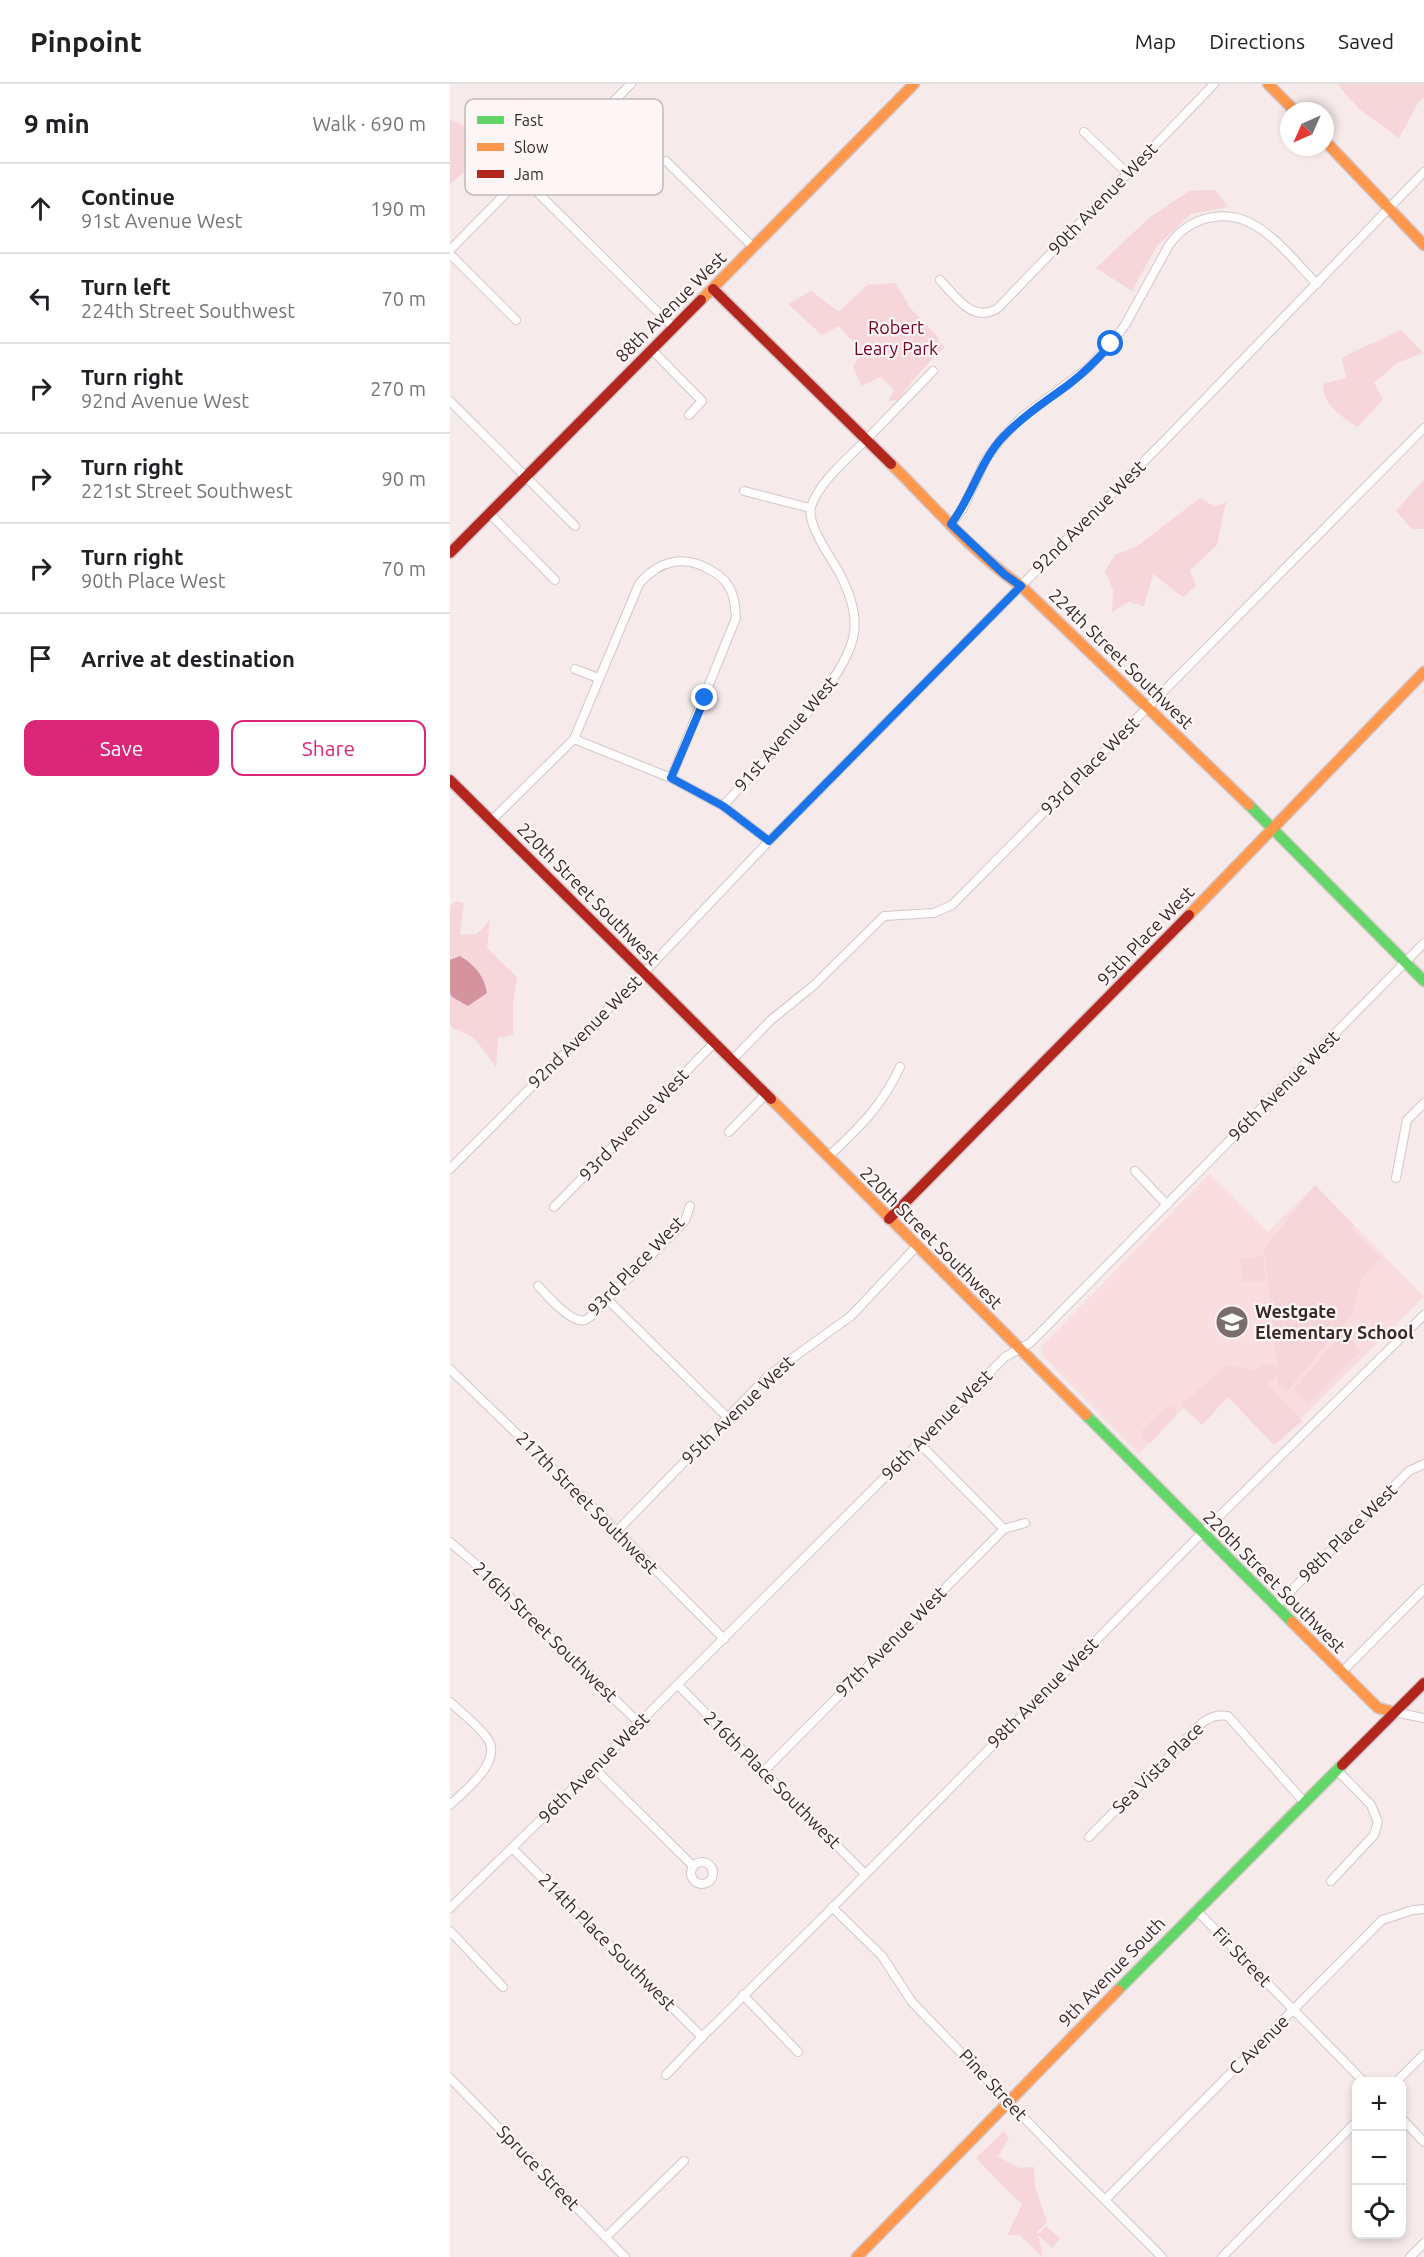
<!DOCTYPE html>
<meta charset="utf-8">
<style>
body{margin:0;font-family:Ubuntu,sans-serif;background:#f2f2f2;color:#202124}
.controls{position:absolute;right:18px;bottom:18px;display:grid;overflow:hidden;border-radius:12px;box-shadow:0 3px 9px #0003}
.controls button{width:54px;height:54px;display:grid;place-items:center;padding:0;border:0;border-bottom:2px solid #e0e0e0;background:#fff;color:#202124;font:30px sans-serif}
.compass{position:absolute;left:830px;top:18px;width:54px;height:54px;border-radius:50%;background:#fff;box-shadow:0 3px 9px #0003;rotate:225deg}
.stop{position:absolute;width:18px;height:18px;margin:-14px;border:4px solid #1a73e8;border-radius:50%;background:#fff}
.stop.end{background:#1a73e8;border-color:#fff;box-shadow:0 2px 6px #0008}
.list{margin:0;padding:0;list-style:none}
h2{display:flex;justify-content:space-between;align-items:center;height:78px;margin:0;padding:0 24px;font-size:26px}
h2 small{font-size:20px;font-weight:400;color:#757577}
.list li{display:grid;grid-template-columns:39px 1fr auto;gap:18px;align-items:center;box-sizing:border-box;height:90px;padding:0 24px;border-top:2px solid #e0e0e0}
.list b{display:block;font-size:22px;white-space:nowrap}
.list p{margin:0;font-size:20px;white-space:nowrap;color:#757577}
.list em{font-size:20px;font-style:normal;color:#757577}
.actions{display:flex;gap:12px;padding:18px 24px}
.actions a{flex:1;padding:14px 0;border:2px solid #db2777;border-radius:12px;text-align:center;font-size:21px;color:#db2777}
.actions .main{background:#db2777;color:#fff}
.icon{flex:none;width:33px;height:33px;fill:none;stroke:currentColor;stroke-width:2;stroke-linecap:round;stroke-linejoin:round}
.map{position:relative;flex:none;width:974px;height:2173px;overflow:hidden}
header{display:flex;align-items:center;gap:36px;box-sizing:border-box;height:84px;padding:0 30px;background:#fff;border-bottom:2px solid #e0e0e0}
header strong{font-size:28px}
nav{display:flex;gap:33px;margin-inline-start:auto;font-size:21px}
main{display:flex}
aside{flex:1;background:#fff}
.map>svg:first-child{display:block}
.built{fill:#f9dddf}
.green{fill:#f6d6d9}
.water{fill:#d3949d}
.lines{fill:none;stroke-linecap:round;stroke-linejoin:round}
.street-casing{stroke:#d4c7c8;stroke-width:10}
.fast-casing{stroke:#d4c7c8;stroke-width:13}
.slow-casing{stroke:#d4c7c8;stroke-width:13}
.jam-casing{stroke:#d4c7c8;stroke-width:13}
.street{stroke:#fefcfc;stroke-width:8}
.fast{stroke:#63d668;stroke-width:10}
.slow{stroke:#ff974d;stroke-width:10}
.jam{stroke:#b3261e;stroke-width:10}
.route{stroke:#1a73e8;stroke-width:8}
.labels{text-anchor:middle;stroke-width:4.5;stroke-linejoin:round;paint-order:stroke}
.street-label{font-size:18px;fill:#38292a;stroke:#fef6f6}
.park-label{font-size:18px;fill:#6e0026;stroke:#fef6f6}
.poi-label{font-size:18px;font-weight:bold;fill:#38292a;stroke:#fef6f6;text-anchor:start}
.key{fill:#fef6f6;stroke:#c3b8b9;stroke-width:1.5}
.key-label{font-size:16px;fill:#38292a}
</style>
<header>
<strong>Pinpoint</strong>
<nav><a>Map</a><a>Directions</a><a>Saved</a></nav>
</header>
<main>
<aside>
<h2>9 min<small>Walk · 690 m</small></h2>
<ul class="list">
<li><svg class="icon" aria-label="ahead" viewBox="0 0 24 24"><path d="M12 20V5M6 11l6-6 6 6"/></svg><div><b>Continue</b><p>91st Avenue West</p></div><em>190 m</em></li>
<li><svg class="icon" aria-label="left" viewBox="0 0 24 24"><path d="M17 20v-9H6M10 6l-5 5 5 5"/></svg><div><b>Turn left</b><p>224th Street Southwest</p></div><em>70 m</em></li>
<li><svg class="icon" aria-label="right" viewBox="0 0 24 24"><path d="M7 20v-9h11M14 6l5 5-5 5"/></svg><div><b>Turn right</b><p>92nd Avenue West</p></div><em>270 m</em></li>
<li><svg class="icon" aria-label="right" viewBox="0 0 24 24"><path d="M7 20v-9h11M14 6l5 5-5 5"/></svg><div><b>Turn right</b><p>221st Street Southwest</p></div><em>90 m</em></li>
<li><svg class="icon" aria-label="right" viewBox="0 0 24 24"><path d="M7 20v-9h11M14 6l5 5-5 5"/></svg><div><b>Turn right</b><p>90th Place West</p></div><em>70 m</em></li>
<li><svg class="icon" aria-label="arrive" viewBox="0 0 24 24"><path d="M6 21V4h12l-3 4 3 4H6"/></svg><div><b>Arrive at destination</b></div></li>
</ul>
<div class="actions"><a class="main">Save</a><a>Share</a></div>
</aside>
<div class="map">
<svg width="974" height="2173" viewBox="0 0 974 2173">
<rect width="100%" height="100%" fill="#f7eaeb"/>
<polygon class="built" points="760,1089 818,1148 865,1101 974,1213 824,1361 761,1295 689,1370 593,1272 591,1263"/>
<g class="green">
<polygon points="887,0 974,0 974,14 968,19 949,54 909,25"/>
<polygon points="65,13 72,37 0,100 0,35 17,43"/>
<polygon points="765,106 778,123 741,130 707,162 682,207 646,184 700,133 739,107"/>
<path d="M445 199 461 225 488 253V257L495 263C478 279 462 295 449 316L438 317 444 306 431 293 412 302 403 283 412 268 389 242 372 251 338 220 361 207 389 228 417 201Z"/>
<path d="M951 246 973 269 947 279 924 299 933 315 908 343C891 332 873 322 873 300L896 294 892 274C911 263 931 256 951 246Z"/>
<polygon points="974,395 974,445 962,445 946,427"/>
<polygon points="750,414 765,423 776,418 767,461 740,486 746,502 733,513 703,490 694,522 678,518 662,528 663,506 655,487 666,470 686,463"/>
<polygon points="7,817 14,819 10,851 27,850 40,836 37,864 67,893 63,919 63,951 48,954 46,983 25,955 0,942 0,822"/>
<path d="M865 1101 904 1141 902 1145 931 1174 911 1194 902 1230 837 1307C827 1303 828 1299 828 1290L818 1300 852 1337 824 1361 778 1313 752 1341 731 1321 777 1281 806 1287 813 1280 825 1282 828 1286 814 1166Z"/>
<polygon points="813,1172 816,1197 792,1199 790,1174"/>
<polygon points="895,1247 910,1268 859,1320 844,1305"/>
<path d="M717 1322 725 1324 726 1331 700 1359C694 1357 691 1353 691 1348Z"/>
<polygon points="554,2047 559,2055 548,2072 569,2084 584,2083 585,2103 597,2138 587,2148 588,2150 596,2142 610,2155 602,2164 588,2151 593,2173 569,2151 557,2151 572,2121 526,2074"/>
</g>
<path class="water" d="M10 872C25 881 34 892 37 909L18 922 2 913 0 909V876Z"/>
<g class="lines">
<defs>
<g id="street">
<polyline points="156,25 181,0"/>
<polyline points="634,48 677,89"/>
<polyline points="216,77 303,163"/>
<polyline points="0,166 58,107 71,102 84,105 224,244"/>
<polyline points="0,170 66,236"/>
<path d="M490 196C506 213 523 240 548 224L764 0"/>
<polyline points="202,266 252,317 239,331"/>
<polyline points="0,317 125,442"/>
<polyline points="294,407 360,424"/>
<polyline points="39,429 105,496"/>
<path d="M501 440 512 426 536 375 552 354 572 333 637 285 661 260 675 241 719 161C739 133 776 123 806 142 829 156 848 181 867 200"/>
<polyline points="125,585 148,594"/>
<polyline points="124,655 221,694 273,722 319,757"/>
<path d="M273 722C308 682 397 599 404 549 407 529 400 510 391 492 383 476 356 441 361 423 368 399 399 373 416 356 438 333 461 310 483 287"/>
<path d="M41 737 124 655 189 500C209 476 235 470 262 487 269 491 275 495 279 503 285 512 285 524 286 534L221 694"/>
<polyline points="282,976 321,936 363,902 434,832 484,829 502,821 974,344"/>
<polyline points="279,1048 316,1010"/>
<path d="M378 1073C409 1044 432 1022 450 983"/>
<polyline points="0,1085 189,894 319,757 722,349 974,88"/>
<polyline points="685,1087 717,1121"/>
<polyline points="946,1094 957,1036 974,1019"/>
<polyline points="104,1123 264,959"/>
<path d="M88 1202C98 1212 121 1240 135 1236 138 1235 141 1232 143 1230L235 1137 240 1122"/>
<polyline points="158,1216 277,1333"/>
<polyline points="0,1285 167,1447 274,1555"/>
<polyline points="469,1359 554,1445"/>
<polyline points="167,1447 319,1291 401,1232 466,1163"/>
<polyline points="0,1458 29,1483 189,1639"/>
<polyline points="826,1522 959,1387 974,1380"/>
<polyline points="891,1589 974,1505"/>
<polyline points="228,1601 415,1790"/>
<path d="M0 1618C12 1629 27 1640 37 1654 54 1677 15 1706 0 1721"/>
<polyline points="944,1628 974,1634"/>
<polyline points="144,1684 243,1782"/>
<polyline points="313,1688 554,1445 575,1439"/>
<path d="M639 1753 752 1639C761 1633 767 1630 778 1632L854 1718"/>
<polyline points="62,1764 252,1953"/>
<circle cx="252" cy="1789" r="11"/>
<polyline points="881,1797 924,1751 928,1738 921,1721 886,1685"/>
<polyline points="382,1823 432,1872 462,1918 607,2068 712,2173"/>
<polyline points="0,1824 144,1684 555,1273 580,1259 600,1239 974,859"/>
<polyline points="746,1826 914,1998"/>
<polyline points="0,1847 53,1903"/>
<polyline points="293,1911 348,1968"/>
<polyline points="216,1991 252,1953 389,1817 745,1456 974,1231"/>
<polyline points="0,1994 175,2173"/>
<polyline points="946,1998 974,1970"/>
<polyline points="952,2035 974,2058"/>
<polyline points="655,2116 932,1836 963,1826 974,1825"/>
<polyline points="156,2153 234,2077"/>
<polyline points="772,2173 906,2038"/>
<polyline points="960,2173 974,2159"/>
</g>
<g id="fast">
<polyline points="799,721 974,897"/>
<polyline points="636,1331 842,1538"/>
<polyline points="668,1906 892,1681"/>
</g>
<g id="slow">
<polyline points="818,0 845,27"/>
<polyline points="875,57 974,161"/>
<polyline points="251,216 464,0"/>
<path d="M441 380C483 421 523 469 571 502L799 721"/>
<polyline points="739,831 974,588"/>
<polyline points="321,1015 636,1331"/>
<polyline points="842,1538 928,1624 944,1628"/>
<polyline points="407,2173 668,1906"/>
</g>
<g id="jam">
<polyline points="263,205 441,380"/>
<polyline points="0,469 251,216"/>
<polyline points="0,696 321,1015"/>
<polyline points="439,1135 739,831"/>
<polyline points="892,1681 974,1599"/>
</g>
</defs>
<use href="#street" class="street-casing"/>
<use href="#fast" class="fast-casing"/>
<use href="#slow" class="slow-casing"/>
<use href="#jam" class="jam-casing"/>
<use href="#street" class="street"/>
<use href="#fast" class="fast"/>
<use href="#slow" class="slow"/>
<use href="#jam" class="jam"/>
</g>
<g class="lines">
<path class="route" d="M255 614 221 694 273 722 319 757 571 502 555 491 501 440C522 413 530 377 553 353 573 332 595 318 618 301 634 289 648 275 661 260"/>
</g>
<defs>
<symbol id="school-disc" viewBox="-11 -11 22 22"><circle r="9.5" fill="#7b6d6e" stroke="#fef6f6"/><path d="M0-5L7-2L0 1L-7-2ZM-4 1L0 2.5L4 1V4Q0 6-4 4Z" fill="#fff"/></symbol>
</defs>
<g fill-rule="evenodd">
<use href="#school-disc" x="763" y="1219" width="38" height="38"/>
</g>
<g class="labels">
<g class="street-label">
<text transform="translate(653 115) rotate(-46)" y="6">90th Avenue West</text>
<text transform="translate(221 223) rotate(-45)" y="6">88th Avenue West</text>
<text transform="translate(639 433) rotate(-45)" y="6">92nd Avenue West</text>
<text transform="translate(671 575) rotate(44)" y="6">224th Street Southwest</text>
<text transform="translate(336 650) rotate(-49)" y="6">91st Avenue West</text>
<text transform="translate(640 682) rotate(-45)" y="6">93rd Place West</text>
<text transform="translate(138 810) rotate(45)" y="6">220th Street Southwest</text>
<text transform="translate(696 852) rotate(-46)" y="6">95th Place West</text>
<text transform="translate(135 948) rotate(-45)" y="6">92nd Avenue West</text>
<text transform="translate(834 1002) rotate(-45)" y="6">96th Avenue West</text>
<text transform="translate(184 1041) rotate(-46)" y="6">93rd Avenue West</text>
<text transform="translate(481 1154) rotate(45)" y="6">220th Street Southwest</text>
<text transform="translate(186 1182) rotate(-46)" y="6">93rd Place West</text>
<text transform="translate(288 1326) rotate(-44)" y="6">95th Avenue West</text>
<text transform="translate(487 1341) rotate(-45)" y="6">96th Avenue West</text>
<text transform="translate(137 1419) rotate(45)" y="6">217th Street Southwest</text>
<text transform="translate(898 1449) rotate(-45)" y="6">98th Place West</text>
<text transform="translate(824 1498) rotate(45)" y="6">220th Street Southwest</text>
<text transform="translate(95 1548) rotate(44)" y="6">216th Street Southwest</text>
<text transform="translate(441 1558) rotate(-45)" y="6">97th Avenue West</text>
<text transform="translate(593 1609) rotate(-45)" y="6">98th Avenue West</text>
<text transform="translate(144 1684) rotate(-45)" y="6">96th Avenue West</text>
<text transform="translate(708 1684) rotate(-45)" y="6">Sea Vista Place</text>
<text transform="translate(322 1696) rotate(45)" y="6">216th Place Southwest</text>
<text transform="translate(157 1858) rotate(45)" y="6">214th Place Southwest</text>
<text transform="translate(792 1873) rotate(46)" y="6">Fir Street</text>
<text transform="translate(662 1888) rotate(-46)" y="6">9th Avenue South</text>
<text transform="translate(809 1961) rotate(-45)" y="6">C Avenue</text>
<text transform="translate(543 2001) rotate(47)" y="6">Pine Street</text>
<text transform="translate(88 2084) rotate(46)" y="6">Spruce Street</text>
</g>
<g class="park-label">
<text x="446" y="250">Robert<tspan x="446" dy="21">Leary Park</tspan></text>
</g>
<g class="poi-label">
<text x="805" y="1234">Westgate<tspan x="805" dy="21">Elementary School</tspan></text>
</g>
</g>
<rect x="15" y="15" width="198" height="96" rx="9" class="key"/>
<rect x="27" y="32" width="27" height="8" fill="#63d668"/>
<rect x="27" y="59" width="27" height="8" fill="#ff974d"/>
<rect x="27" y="86" width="27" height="8" fill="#b3261e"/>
<g class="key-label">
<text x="64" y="42">Fast</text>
<text x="64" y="69">Slow</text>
<text x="64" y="96">Jam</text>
</g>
</svg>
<div class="controls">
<button>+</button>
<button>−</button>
<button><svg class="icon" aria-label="locate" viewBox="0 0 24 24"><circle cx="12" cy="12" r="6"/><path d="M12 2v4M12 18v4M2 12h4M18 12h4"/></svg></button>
</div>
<svg class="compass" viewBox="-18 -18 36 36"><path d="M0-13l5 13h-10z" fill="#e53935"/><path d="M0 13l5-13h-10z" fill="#757577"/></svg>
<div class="stop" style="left:661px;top:260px"></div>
<div class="stop end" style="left:255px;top:614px"></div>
</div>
</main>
